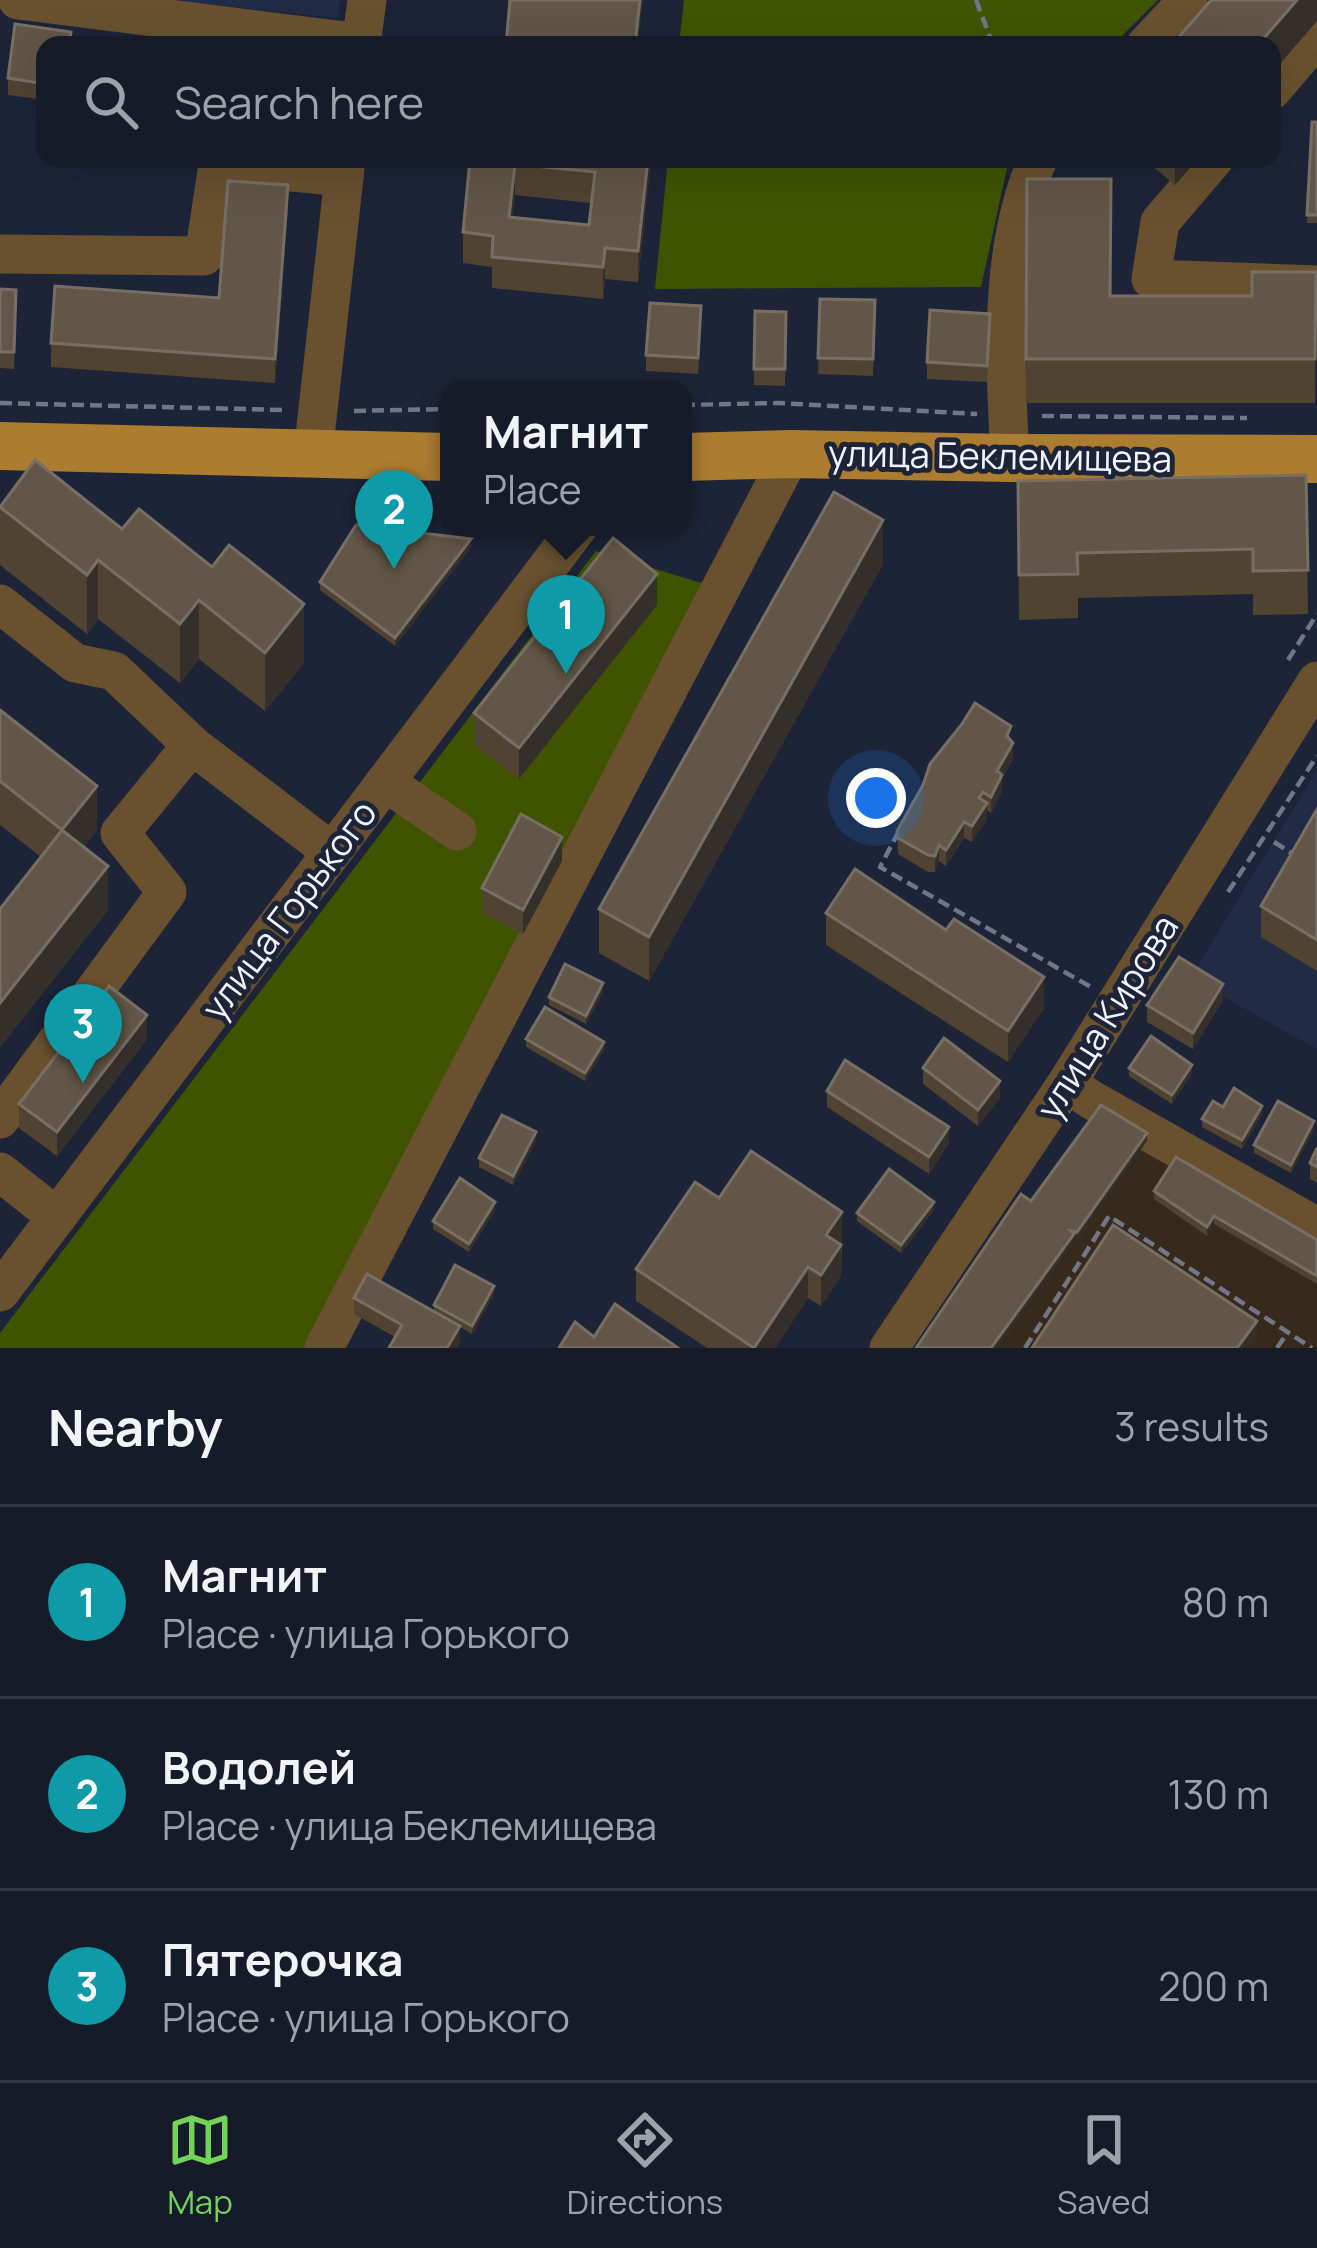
<!DOCTYPE html>
<meta charset="utf-8">
<style>
body{margin:0;font-family:Manrope,sans-serif;background:#232836;color:#f1f3f6}
.you{position:absolute;left:876px;top:798px;width:42px;height:42px;margin:-30px;border:9px solid #fff;border-radius:50%;background:#1a73e8;box-shadow:0 0 0 18px #1a73e833}
.badge{display:grid;place-items:center;width:78px;height:78px;border-radius:50%;background:#74d25b;color:#fff;font-size:39px;font-weight:700}
.pin{position:absolute;translate:-50% -99px;filter:drop-shadow(0 3px 6px #0008)}
.pin::after{content:'';position:absolute;top:63px;width:42px;height:36px;background:inherit;clip-path:polygon(0 0,100% 0,50% 100%)}
.popup{position:absolute;left:440px;top:380px;width:252px;height:156px;box-sizing:border-box;display:grid;place-content:center;border-radius:24px;background:#161b2a;filter:drop-shadow(0 3px 9px #0005);font-size:39px;white-space:nowrap;color:#9ea1a8}
.popup b{font-size:45px;color:#f1f3f6}
.popup::after{content:'';position:absolute;left:50%;top:100%;margin-left:-24px;border:24px solid transparent;border-top-color:#161b2a}
.list{margin:0;padding:0;list-style:none}
h2{display:flex;justify-content:space-between;align-items:center;height:156px;margin:0;padding:0 48px;font-size:51px}
h2 small{font-size:39px;font-weight:400;color:#9ea1a8}
.list li{display:grid;grid-template-columns:78px 1fr auto;gap:36px;align-items:center;box-sizing:border-box;height:192px;padding:0 48px;border-top:3px solid #353947}
.list b{display:block;font-size:45px;white-space:nowrap}
.list p{margin:0;font-size:39px;white-space:nowrap;color:#9ea1a8}
.list em{font-size:39px;font-style:normal;color:#9ea1a8}
.icon{flex:none;width:66px;height:66px;fill:none;stroke:currentColor;stroke-width:2;stroke-linecap:round;stroke-linejoin:round}
.map{position:relative;flex:none;width:1317px;height:1348px;overflow:hidden}
.search{position:absolute;background:#161b2a;box-shadow:0 12px 48px #0002;left:36px;right:36px;top:36px;height:132px;display:flex;align-items:center;gap:30px;box-sizing:border-box;padding:0 42px;border-radius:24px;color:#9ea1a8;font-size:45px}
.sheet{height:732px;background:#161b2a}
nav{display:flex;justify-content:space-around;align-items:center;box-sizing:border-box;height:168px;border-top:3px solid #353947;background:#161b2a;font-size:33px;color:#9ea1a8}
nav a{display:grid;justify-items:center;gap:6px}
nav .on{color:#74d25b}
.map>svg:first-child{display:block}
.commercial{fill:#352a1b}
.built{fill:#222b45}
.green{fill:#405400}
.lines{fill:none;stroke-linecap:round;stroke-linejoin:round}
.path{stroke:#717787;stroke-width:4.5;stroke-dasharray:12 6;stroke-linecap:butt}
.minor{stroke:#695130;stroke-width:39}
.major{stroke:#ac7c30;stroke-width:48}
.wall{fill:#504331;fill-rule:evenodd}
.shaded-wall{fill:#342f2a}
.building{fill:#615647;stroke:#786f64;stroke-width:3;fill-rule:evenodd}
.labels{text-anchor:middle;stroke-width:10;stroke-linejoin:round;paint-order:stroke}
.street-label{font-size:36px;fill:#f0f4ff;stroke:#1d2438}
</style>
<div class="map">
<svg width="1317" height="1348" viewBox="0 0 1317 1348">
<rect width="100%" height="100%" fill="#1d2438"/>
<polygon class="commercial" points="1101,1121 1317,1248 1317,1348 944,1348"/>
<g class="built">
<polygon points="170,0 340,0 337,18"/>
<polygon points="1317,770 1317,1049 1190,978"/>
</g>
<g class="green">
<polygon points="684,0 1158,0 1113,45 679,45"/>
<polygon points="668,159 1009,159 981,287 655,289"/>
<polygon points="596,551 708,585 309,1348 0,1348 0,1333"/>
</g>
<g class="lines">
<g class="path">
<polyline points="976,0 993,45"/>
<polyline points="0,403 282,410"/>
<polyline points="683,405 779,403 977,414"/>
<polyline points="354,411 449,409"/>
<polyline points="1042,416 1247,418"/>
<polyline points="1288,660 1317,614"/>
<polyline points="899,831 880,867 1091,987"/>
<polyline points="1274,842 1296,856"/>
<polyline points="1228,892 1317,756"/>
<polyline points="1025,1348 1109,1216 1312,1348"/>
<polyline points="1277,1348 1288,1332"/>
</g>
<g class="minor">
<polyline points="18,0 361,43"/>
<polyline points="361,45 367,0"/>
<polyline points="1146,45 1188,0"/>
<polyline points="1272,90 1317,37"/>
<polyline points="1214,159 1160,222 1151,279 1317,285"/>
<polyline points="0,254 204,256 218,165 344,177"/>
<polyline points="313,454 346,159"/>
<path d="M1010 458C1005 362 998 248 1038 159"/>
<polyline points="0,604 75,663 114,671 192,745 332,852"/>
<polyline points="385,782 457,831"/>
<polyline points="1067,1083 1090,1099 1317,1227"/>
<polyline points="0,1119 167,892 120,833 192,745"/>
<polyline points="0,1172 57,1217"/>
<polyline points="0,1292 578,527"/>
<polyline points="324,1348 791,454"/>
<polyline points="889,1348 1067,1083 1317,681"/>
</g>
<g class="major">
<polyline points="0,446 449,457"/>
<polyline points="683,457 791,454 1010,458 1317,459"/>
</g>
</g>
<g class="wall">
<polygon points="15,24 71,32 71,45 45,45 45,100 8,95 8,78"/>
<polygon points="1312,122 1317,122 1317,223 1307,223"/>
<path d="M470 159H651L638 282 605 279 603 299 492 288V267L463 263V232ZM515 195 591 203 589 225 512 217Z"/>
<polygon points="1144,159 1198,159 1175,185"/>
<polygon points="1027,179 1110,296 1252,296 1316,272 1315,403 1026,403"/>
<polygon points="288,209 275,383 51,367 51,343 219,298"/>
<polygon points="0,289 16,290 14,369 0,368"/>
<polygon points="820,299 875,300 873,376 818,374"/>
<polygon points="755,311 786,312 785,386 754,385"/>
<polygon points="701,322 698,374 646,371 646,355"/>
<polygon points="990,330 987,382 927,379 927,362"/>
<polygon points="1306,475 1308,614 1253,615 1253,594 1078,598 1078,618 1019,620 1018,481"/>
<polygon points="0,505 122,529 304,663 265,711 199,659 180,683 98,619 87,634 0,565"/>
<polygon points="471,547 395,646 320,590 320,582"/>
<polygon points="883,564 649,981 599,953 599,909"/>
<polygon points="657,605 519,779 474,744 474,713"/>
<polygon points="0,710 97,830 84,847 108,910 0,1047 0,909 41,857 0,825"/>
<polygon points="1011,741 1013,759 1002,778 1002,791 991,813 987,810 987,819 972,842 964,838 946,866 939,861 935,872 928,872 898,854 897,831"/>
<polygon points="1317,809 1317,971 1261,937 1261,906"/>
<polygon points="562,861 523,934 482,912 482,888"/>
<polygon points="826,913 1044,1008 1008,1062 826,945"/>
<polygon points="603,992 586,1024 549,1005 549,997"/>
<polygon points="1223,1000 1193,1049 1147,1022 1147,1005"/>
<polygon points="147,1039 57,1156 19,1128 19,1104"/>
<polygon points="526,1039 604,1050 585,1081 526,1047"/>
<polygon points="923,1068 1000,1098 978,1126 923,1084"/>
<polygon points="1129,1068 1192,1073 1172,1104 1129,1076"/>
<polygon points="827,1091 949,1143 929,1174 827,1107"/>
<polygon points="1223,1107 1262,1114 1242,1149 1202,1127 1202,1119"/>
<polygon points="1314,1129 1291,1173 1254,1153 1254,1145"/>
<polygon points="536,1141 513,1185 479,1167 479,1158"/>
<polygon points="1317,1148 1317,1183 1310,1179 1310,1163"/>
<polygon points="1154,1191 1317,1240 1317,1284 1214,1224 1207,1236 1154,1199"/>
<polygon points="719,1198 842,1243 841,1276 821,1306 808,1298 775,1348 707,1348 636,1301 636,1269"/>
<polygon points="495,1210 469,1252 433,1229 433,1221"/>
<polygon points="934,1210 901,1253 857,1221 857,1213"/>
<polygon points="494,1294 472,1334 460,1327 460,1343 395,1337 354,1314 354,1298 434,1312 434,1305"/>
</g>
<g class="shaded-wall">
<polygon points="640,0 643,0 638,45 635,45"/>
<polygon points="1297,0 1317,0 1317,21 1272,73 1272,45 1258,45"/>
<polygon points="648,159 651,159 638,282 638,251"/>
<polygon points="1175,159 1198,159 1175,185"/>
<polygon points="515,164 515,195 509,248 509,217"/>
<polygon points="288,185 288,209 275,383 275,359"/>
<polygon points="605,248 605,279 603,299 603,267"/>
<polygon points="883,520 883,564 649,981 649,937"/>
<polygon points="471,539 471,547 395,646 395,638"/>
<polygon points="98,560 98,619 87,634 87,575"/>
<polygon points="657,574 657,605 519,779 519,748"/>
<polygon points="199,600 199,659 180,683 180,624"/>
<polygon points="304,604 304,663 265,711 265,653"/>
<polygon points="1013,743 1013,759 1002,778 1002,791 991,813 991,797 997,771"/>
<polygon points="97,786 97,830 62,874 62,830"/>
<polygon points="987,803 987,819 972,842 972,826"/>
<polygon points="964,822 964,838 946,866 946,850"/>
<polygon points="562,837 562,861 523,934 523,910"/>
<polygon points="939,845 939,861 935,872 935,856"/>
<polygon points="108,866 108,910 0,1047 0,1003"/>
<polygon points="1044,977 1044,1008 1008,1062 1008,1031"/>
<polygon points="603,983 603,992 586,1024 586,1016"/>
<polygon points="1223,984 1223,1000 1193,1049 1193,1033"/>
<polygon points="147,1015 147,1039 57,1156 57,1132"/>
<polygon points="604,1042 604,1050 585,1081 585,1073"/>
<polygon points="1192,1065 1192,1073 1172,1104 1172,1095"/>
<polygon points="1000,1081 1000,1098 978,1126 978,1110"/>
<polygon points="1262,1106 1262,1114 1242,1149 1242,1140"/>
<polygon points="1314,1121 1314,1129 1291,1173 1291,1165"/>
<polygon points="949,1127 949,1143 929,1174 929,1157"/>
<polygon points="536,1132 536,1141 513,1185 513,1176"/>
<polygon points="1147,1133 1147,1141 1077,1240 1077,1232"/>
<polygon points="495,1202 495,1210 469,1252 469,1244"/>
<polygon points="934,1202 934,1210 901,1253 901,1245"/>
<polygon points="842,1212 842,1243 826,1266 826,1235"/>
<polygon points="1214,1216 1214,1224 1207,1236 1207,1227"/>
<polygon points="1074,1234 1074,1242 997,1348 991,1348"/>
<polygon points="841,1245 841,1276 821,1306 821,1275"/>
<polygon points="808,1267 808,1298 775,1348 754,1348"/>
<polygon points="494,1286 494,1294 472,1334 472,1326"/>
<polygon points="1257,1321 1257,1337 1249,1348 1237,1348"/>
<polygon points="460,1326 460,1343 457,1348 447,1348"/>
</g>
<g class="building">
<polygon points="510,0 640,0 635,45 506,45"/>
<polygon points="1211,0 1297,0 1258,45 1172,45"/>
<polygon points="15,24 71,32 69,45 45,45 45,84 8,78"/>
<polygon points="1312,122 1317,122 1317,215 1307,215"/>
<path d="M470 159H648L638 251 605 248 603 267 492 257 493 236 463 232ZM515 164 595 172 589 225 509 217Z"/>
<polygon points="1027,179 1111,179 1110,296 1252,296 1252,272 1316,272 1315,359 1026,359"/>
<polygon points="228,181 288,185 275,359 51,343 55,286 219,298"/>
<polygon points="0,289 16,290 14,352 0,352"/>
<polygon points="820,299 875,300 873,359 818,358"/>
<polygon points="650,303 701,306 698,358 646,355"/>
<polygon points="930,310 990,314 987,366 927,362"/>
<polygon points="755,311 786,312 785,369 754,369"/>
<polygon points="35,460 122,529 139,509 212,567 229,545 304,604 265,653 199,600 180,624 98,560 87,575 0,507"/>
<polygon points="1306,475 1308,570 1253,571 1253,549 1077,553 1078,574 1019,575 1018,481"/>
<polygon points="834,492 883,520 649,937 599,909"/>
<polygon points="356,525 471,539 395,638 320,582"/>
<polygon points="613,538 657,574 519,748 474,713"/>
<polygon points="975,703 1011,726 1007,736 1013,743 997,771 1002,775 991,797 983,792 979,798 987,803 972,826 964,822 946,850 939,845 935,856 928,855 898,838 897,831 923,785 930,764 962,724"/>
<polygon points="0,710 97,786 62,830 0,781"/>
<polygon points="1317,809 1317,940 1261,906"/>
<polygon points="521,814 562,837 523,910 482,888"/>
<polygon points="62,830 108,866 0,1003 0,909"/>
<polygon points="855,869 946,930 954,919 1044,977 1008,1031 826,913"/>
<polygon points="1179,957 1223,984 1193,1033 1147,1005"/>
<polygon points="565,964 603,983 586,1016 549,997"/>
<polygon points="109,986 147,1015 57,1132 19,1104"/>
<polygon points="545,1007 604,1042 585,1073 526,1039"/>
<polygon points="1151,1036 1192,1065 1172,1095 1129,1068"/>
<polygon points="944,1038 1000,1081 978,1110 923,1068"/>
<polygon points="845,1060 949,1127 929,1157 827,1091"/>
<polygon points="1234,1088 1262,1106 1242,1140 1202,1119 1213,1101 1223,1107"/>
<polygon points="1278,1101 1314,1121 1291,1165 1254,1145"/>
<polygon points="1101,1105 1147,1133 1077,1232 1071,1231 1074,1234 991,1348 916,1348 1021,1194 1031,1201"/>
<polygon points="502,1115 536,1132 513,1176 479,1158"/>
<polygon points="1317,1148 1317,1167 1310,1163"/>
<polygon points="751,1151 842,1212 826,1235 841,1245 821,1275 808,1267 754,1348 636,1269 695,1182 719,1198"/>
<polygon points="1176,1157 1317,1240 1317,1276 1214,1216 1207,1227 1154,1191"/>
<polygon points="889,1169 934,1202 901,1245 857,1213"/>
<polygon points="460,1178 495,1202 469,1244 433,1221"/>
<polygon points="1113,1225 1257,1321 1237,1348 1032,1348"/>
<polygon points="455,1265 494,1286 472,1326 434,1305"/>
<polygon points="367,1274 460,1326 447,1348 389,1348 402,1325 354,1298"/>
<polygon points="615,1304 678,1348 559,1348 575,1322 594,1337"/>
</g>
<g class="labels">
<g class="street-label">
<text transform="translate(1000 456) rotate(1)" y="13">улица Беклемищева</text>
<text transform="translate(289 910) rotate(-53)" y="13">улица Горького</text>
<text transform="translate(1107 1017) rotate(-58)" y="13">улица Кирова</text>
</g>
</g>
</svg>
<div class="you"></div>
<div class="pin badge" style="left:566px;top:674px;background:#0f9aa8">1</div>
<div class="popup"><b>Магнит</b>Place</div>
<div class="pin badge" style="left:394px;top:569px;background:#0f9aa8">2</div>
<div class="pin badge" style="left:83px;top:1083px;background:#0f9aa8">3</div>
<div class="search"><svg class="icon" aria-label="search" viewBox="0 0 24 24"><circle cx="10" cy="10" r="6"/><path d="M15 15l6 6"/></svg>Search here</div>
</div>
<section class="sheet">
<h2>Nearby<small>3 results</small></h2>
<ul class="list">
<li><span class="badge" style="background:#0f9aa8">1</span><div><b>Магнит</b><p>Place · улица Горького</p></div><em>80 m</em></li>
<li><span class="badge" style="background:#0f9aa8">2</span><div><b>Водолей</b><p>Place · улица Беклемищева</p></div><em>130 m</em></li>
<li><span class="badge" style="background:#0f9aa8">3</span><div><b>Пятерочка</b><p>Place · улица Горького</p></div><em>200 m</em></li>
</ul>
</section>
<nav>
<a class="on"><svg class="icon" aria-label="map" viewBox="0 0 24 24"><path d="M3 6l6-2 6 2 6-2v14l-6 2-6-2-6 2zM9 4v14M15 6v14"/></svg>Map</a>
<a><svg class="icon" aria-label="directions" viewBox="0 0 24 24"><path d="M12 3l9 9-9 9-9-9zM9 14v-3h6M13 9l2 2-2 2"/></svg>Directions</a>
<a><svg class="icon" aria-label="saved" viewBox="0 0 24 24"><path d="M7 4h10v16l-5-4-5 4z"/></svg>Saved</a>
</nav>
